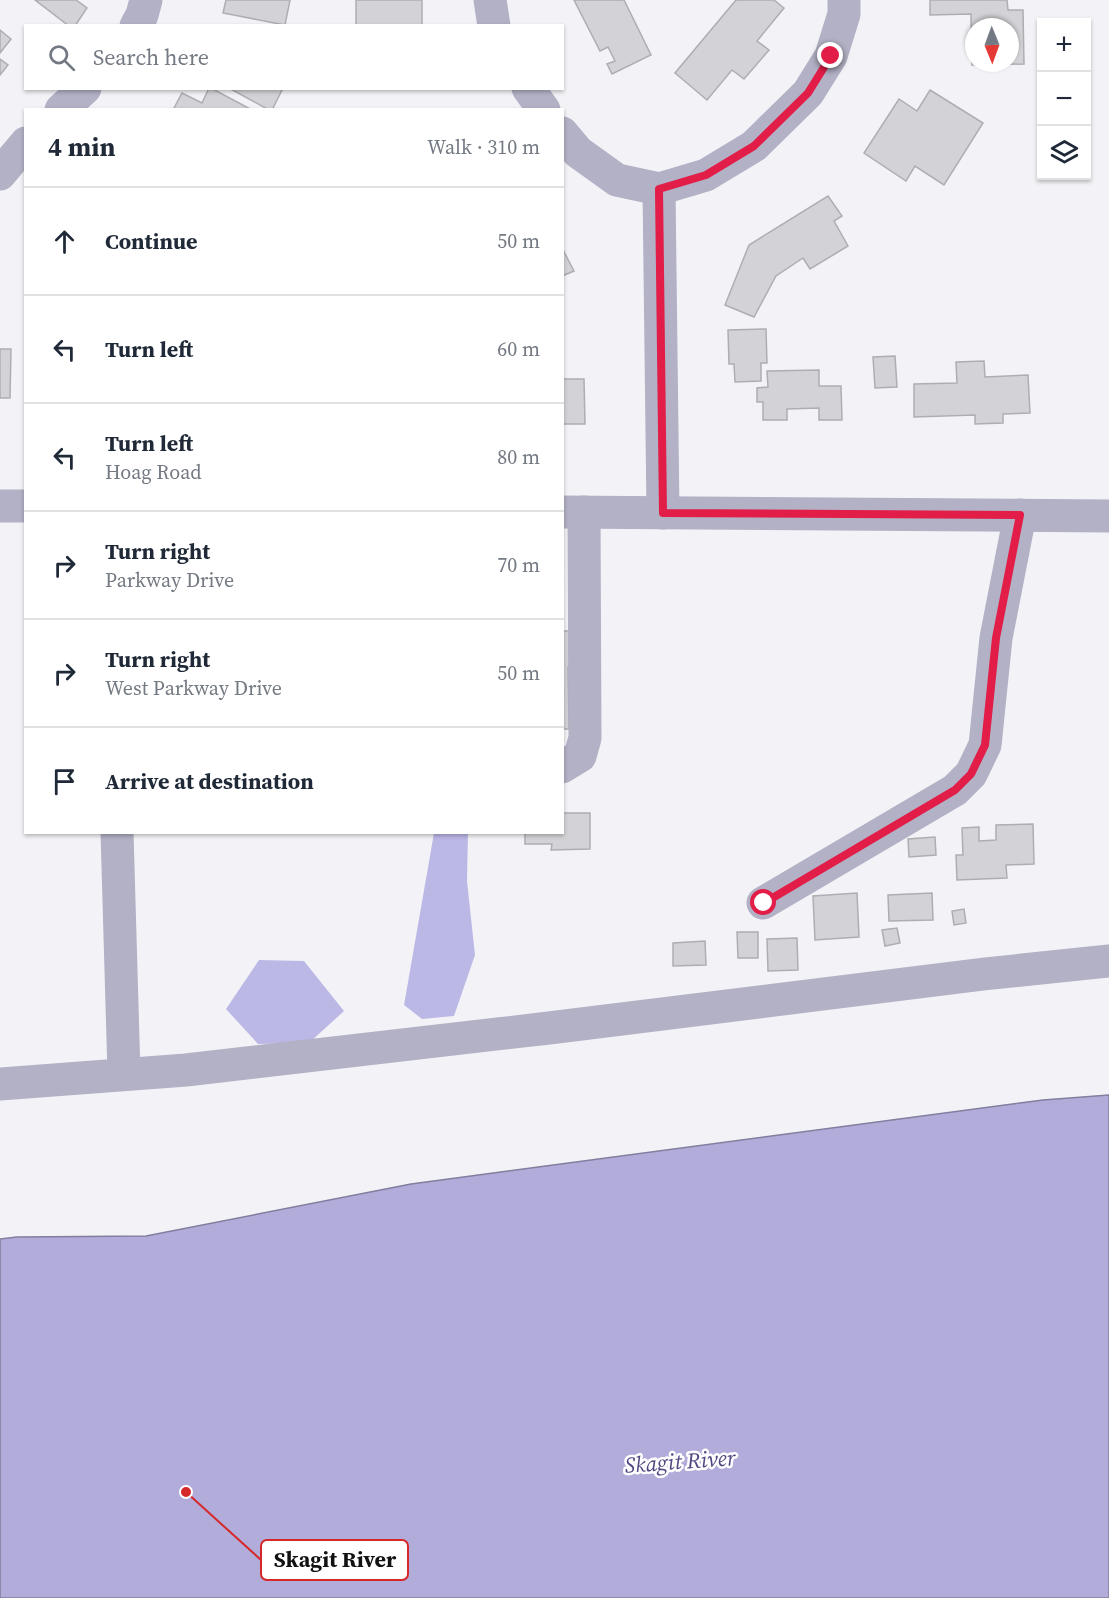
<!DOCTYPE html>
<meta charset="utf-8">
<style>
body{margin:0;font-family:"Source Serif 4",serif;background:#f2f2f3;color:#1f2937}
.controls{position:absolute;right:18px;top:18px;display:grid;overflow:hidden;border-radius:0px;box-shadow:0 2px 4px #0004}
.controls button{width:54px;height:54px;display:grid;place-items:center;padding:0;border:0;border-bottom:2px solid #e0e1e3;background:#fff;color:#1f2937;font:30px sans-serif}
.compass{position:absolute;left:965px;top:18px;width:54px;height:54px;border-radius:50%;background:#fff;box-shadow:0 2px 4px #0004;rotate:179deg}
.stop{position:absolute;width:18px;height:18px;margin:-14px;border:4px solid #e11d48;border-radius:50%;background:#fff}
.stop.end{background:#e11d48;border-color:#fff;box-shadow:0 2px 6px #0008}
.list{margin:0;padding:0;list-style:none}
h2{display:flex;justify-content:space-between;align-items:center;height:78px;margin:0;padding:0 24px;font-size:26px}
h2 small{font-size:20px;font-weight:400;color:#747a83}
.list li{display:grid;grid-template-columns:39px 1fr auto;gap:18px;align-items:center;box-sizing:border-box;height:108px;padding:0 24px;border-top:2px solid #e0e1e3}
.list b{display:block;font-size:22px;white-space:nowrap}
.list p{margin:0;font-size:20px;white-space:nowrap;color:#747a83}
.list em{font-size:20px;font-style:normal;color:#747a83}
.icon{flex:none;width:33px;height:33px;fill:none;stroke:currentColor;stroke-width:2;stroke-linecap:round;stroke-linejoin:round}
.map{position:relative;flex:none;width:1109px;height:1598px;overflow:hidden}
.search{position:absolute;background:#fff;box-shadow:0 2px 4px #0004;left:24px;top:24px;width:540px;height:66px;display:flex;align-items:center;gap:15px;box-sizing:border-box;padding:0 21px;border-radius:0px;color:#747a83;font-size:22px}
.panel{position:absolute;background:#fff;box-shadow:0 2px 4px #0004;left:24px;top:108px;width:540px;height:726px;border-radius:0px}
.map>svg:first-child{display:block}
.forest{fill:#bcb8e6}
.water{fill:#b1acda;stroke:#817e9e;stroke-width:1.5}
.building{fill:#d3d3d7;stroke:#aeaeb2;stroke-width:1.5;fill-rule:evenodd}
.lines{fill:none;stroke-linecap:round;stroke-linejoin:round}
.minor{stroke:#b2b1c5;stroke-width:33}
.route{stroke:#e11d48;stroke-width:8}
.labels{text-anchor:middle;stroke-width:5;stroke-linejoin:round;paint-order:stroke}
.water-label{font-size:22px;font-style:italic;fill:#504782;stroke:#fff}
.leader{fill:none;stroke:#d62828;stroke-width:2}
.callout-dot{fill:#d62828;stroke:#fff;stroke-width:2}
.callout{fill:#fff;stroke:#d62828;stroke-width:2}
.callout-label{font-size:22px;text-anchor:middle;font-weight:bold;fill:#121213}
</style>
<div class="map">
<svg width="1109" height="1598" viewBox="0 0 1109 1598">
<rect width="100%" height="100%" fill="#f3f3f7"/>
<g class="forest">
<polygon points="464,832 468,833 467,881 475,955 454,1016 422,1019 404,1005 434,833"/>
<polygon points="259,960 304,961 344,1011 309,1043 258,1044 226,1009"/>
</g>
<polygon class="water" points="1109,1095 1109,1598 0,1598 0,1239 17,1237 146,1236 411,1184 1043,1100"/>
<g class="building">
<polygon points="35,0 76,0 87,8 75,26 69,26"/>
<polygon points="226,0 290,0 285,25 223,13"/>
<rect x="356" y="0" width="66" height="26"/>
<polygon points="574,0 624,0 651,55 612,74 607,64 615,61 608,47 600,51"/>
<polygon points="736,0 774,0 784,8 757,41 769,50 744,79 732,70 707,100 675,73"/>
<path d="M930 0H1007L1008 10H1023L1024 64 972 65 971 14 930 15ZM974 27H1010V63H974Z"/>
<polygon points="0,30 11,39 0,53"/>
<polygon points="0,59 8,65 0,75"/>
<polygon points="209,88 211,88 252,110 173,110 182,93 202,103"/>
<polygon points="229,88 283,88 272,110 269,110"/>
<polygon points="930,90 983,123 944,185 915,166 906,181 864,153 899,99 917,111"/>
<polygon points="828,196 842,216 834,221 848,246 810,269 803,258 776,276 754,317 725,305 749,245"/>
<polygon points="562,248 574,271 562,276"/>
<polygon points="766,329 767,363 761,363 761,381 735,382 734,364 729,364 728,330"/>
<polygon points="0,349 11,349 10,398 0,398"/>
<polygon points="895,356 897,387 875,388 873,357"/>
<polygon points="984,361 985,377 1028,375 1030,413 1003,414 1003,423 975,424 975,415 914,417 914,384 957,383 956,362"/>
<polygon points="819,370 819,386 841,386 842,420 819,420 819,408 787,409 787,420 763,420 763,402 757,402 757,388 768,387 767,371"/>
<polygon points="562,379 584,379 585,424 562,424"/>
<polygon points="562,631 579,631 580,667 568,667 569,729 562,729"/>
<polygon points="562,813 590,813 590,849 551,850 552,844 525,844 525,832 562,832"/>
<polygon points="1033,824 1034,864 1006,865 1007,878 957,880 956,855 963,855 962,828 979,827 979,841 996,840 996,825"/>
<polygon points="935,837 936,855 909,857 908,839"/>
<polygon points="857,893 859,937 815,940 813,896"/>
<polygon points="932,893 933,920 889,921 888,895"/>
<polygon points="964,909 966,923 954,925 952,911"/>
<polygon points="897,928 900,943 885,946 882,930"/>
<polygon points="737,932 758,932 758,958 738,958"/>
<polygon points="797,938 798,970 768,971 767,939"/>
<polygon points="705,941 706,965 673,966 673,943"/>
</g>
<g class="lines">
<g class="minor">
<polyline points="490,0 494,26"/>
<polyline points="136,26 142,15 146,0"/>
<polyline points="528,88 544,110"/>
<polyline points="61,110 85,88"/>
<polyline points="562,133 578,152 617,180 659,189 706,175 754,146 808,93 831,56 844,14 844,0"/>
<polyline points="0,174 26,143"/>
<polyline points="659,189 663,513"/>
<polyline points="0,506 26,506"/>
<polyline points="562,512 1109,516"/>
<polyline points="562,767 580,756 585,738 584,512"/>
<polyline points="117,832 124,1074"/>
<polyline points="763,903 955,790 971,774 985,745 996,638 1020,515"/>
<polyline points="0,1084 186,1070 549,1028 984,974 1109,961"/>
</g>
</g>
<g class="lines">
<polyline class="route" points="764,903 955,790 971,774 985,745 996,638 1020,515 663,513 659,189 706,175 754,146 808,93 831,56"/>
</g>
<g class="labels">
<g class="water-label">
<text transform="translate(680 1461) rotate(-4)" y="8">Skagit River</text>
</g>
</g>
<path class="leader" d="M186 1492L261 1560"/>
<circle class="callout-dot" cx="186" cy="1492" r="6"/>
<rect class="callout" x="261" y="1540" width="147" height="40" rx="6"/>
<g class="callout-label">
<text x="335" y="1567">Skagit River</text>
</g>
</svg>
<div class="controls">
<button>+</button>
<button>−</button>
<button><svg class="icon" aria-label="layers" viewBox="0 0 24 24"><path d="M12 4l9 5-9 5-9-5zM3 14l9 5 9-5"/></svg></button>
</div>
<svg class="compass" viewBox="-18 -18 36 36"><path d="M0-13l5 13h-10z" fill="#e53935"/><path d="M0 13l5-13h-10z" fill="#747a83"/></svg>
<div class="stop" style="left:764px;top:903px"></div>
<div class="stop end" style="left:831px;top:56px"></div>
<div class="search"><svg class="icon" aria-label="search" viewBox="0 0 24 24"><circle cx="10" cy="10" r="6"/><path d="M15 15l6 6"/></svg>Search here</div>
<section class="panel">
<h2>4 min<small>Walk · 310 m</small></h2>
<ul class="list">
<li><svg class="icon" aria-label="ahead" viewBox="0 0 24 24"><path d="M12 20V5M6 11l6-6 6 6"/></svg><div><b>Continue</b></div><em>50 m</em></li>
<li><svg class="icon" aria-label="left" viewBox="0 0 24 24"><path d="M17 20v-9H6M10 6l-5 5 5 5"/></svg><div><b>Turn left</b></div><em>60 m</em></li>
<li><svg class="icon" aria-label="left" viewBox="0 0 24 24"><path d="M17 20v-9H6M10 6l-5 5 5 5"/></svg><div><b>Turn left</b><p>Hoag Road</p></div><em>80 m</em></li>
<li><svg class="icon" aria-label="right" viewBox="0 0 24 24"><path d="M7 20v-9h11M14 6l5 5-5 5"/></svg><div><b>Turn right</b><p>Parkway Drive</p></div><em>70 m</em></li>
<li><svg class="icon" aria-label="right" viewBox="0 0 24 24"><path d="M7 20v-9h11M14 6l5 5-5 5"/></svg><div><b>Turn right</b><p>West Parkway Drive</p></div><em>50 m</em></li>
<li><svg class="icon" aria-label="arrive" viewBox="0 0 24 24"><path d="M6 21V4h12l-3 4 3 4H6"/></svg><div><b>Arrive at destination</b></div></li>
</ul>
</section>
</div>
